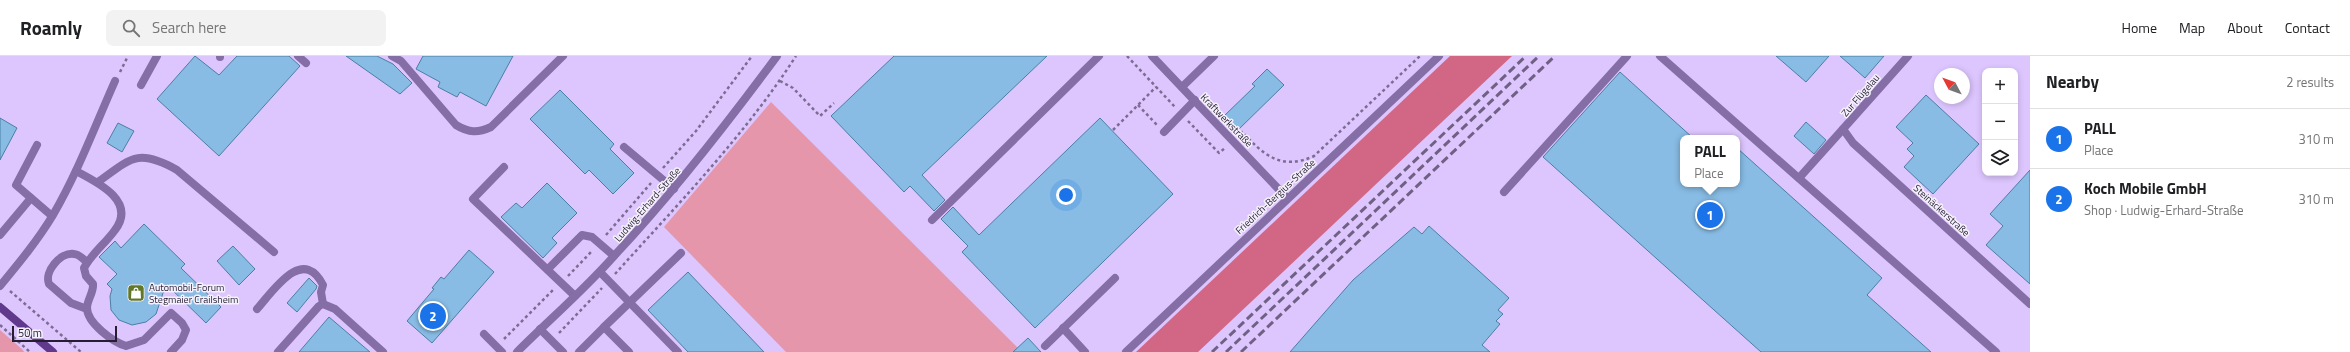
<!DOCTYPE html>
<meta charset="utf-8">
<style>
body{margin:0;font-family:"Titillium Web",sans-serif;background:#f2f2f2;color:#202124}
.controls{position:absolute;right:12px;top:12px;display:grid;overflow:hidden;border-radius:8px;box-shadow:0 2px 6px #0003}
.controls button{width:36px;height:36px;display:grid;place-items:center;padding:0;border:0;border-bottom:1px solid #e0e0e0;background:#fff;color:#202124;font:20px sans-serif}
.compass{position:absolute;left:1934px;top:12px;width:36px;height:36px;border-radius:50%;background:#fff;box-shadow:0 2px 6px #0003;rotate:311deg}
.scale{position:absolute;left:12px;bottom:10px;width:105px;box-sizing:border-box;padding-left:4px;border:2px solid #261d32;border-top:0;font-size:11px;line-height:14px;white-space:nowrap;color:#261d32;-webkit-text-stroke:3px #f5f1fc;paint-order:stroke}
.you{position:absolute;left:1066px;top:139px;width:14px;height:14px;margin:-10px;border:3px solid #fff;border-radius:50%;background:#1a73e8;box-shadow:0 0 0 6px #1a73e833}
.badge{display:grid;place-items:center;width:26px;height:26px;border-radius:50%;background:#1a73e8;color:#fff;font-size:13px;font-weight:700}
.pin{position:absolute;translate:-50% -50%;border:2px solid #fff;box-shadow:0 1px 4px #0006}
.popup{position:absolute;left:1680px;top:79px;width:60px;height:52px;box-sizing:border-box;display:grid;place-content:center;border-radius:8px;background:#fff;filter:drop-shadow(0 1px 3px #0005);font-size:13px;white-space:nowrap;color:#757577}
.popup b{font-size:15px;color:#202124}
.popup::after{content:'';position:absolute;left:50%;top:100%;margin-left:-8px;border:8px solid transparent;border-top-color:#fff}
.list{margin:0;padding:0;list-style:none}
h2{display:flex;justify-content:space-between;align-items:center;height:52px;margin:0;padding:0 16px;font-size:17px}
h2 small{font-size:13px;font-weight:400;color:#757577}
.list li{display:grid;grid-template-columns:26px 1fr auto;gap:12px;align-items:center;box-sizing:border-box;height:60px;padding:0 16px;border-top:1px solid #e0e0e0}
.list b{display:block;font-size:15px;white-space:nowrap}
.list p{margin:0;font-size:13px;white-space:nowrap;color:#757577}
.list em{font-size:13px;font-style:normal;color:#757577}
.icon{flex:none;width:22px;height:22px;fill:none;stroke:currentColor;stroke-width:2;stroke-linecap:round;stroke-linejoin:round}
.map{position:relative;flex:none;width:2030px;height:296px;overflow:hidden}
header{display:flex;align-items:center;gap:24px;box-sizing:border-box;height:56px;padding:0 20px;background:#fff;border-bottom:1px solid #e0e0e0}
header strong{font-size:19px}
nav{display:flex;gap:22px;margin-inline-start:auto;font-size:14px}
.search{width:280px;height:36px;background:#f2f2f2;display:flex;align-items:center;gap:10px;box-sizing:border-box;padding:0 14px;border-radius:8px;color:#757577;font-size:15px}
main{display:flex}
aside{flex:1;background:#fff}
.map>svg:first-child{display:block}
.green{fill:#e596aa}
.forest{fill:#d16685}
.building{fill:#88bce5;stroke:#4c7ea4}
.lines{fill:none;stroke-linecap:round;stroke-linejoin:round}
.path{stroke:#7c6c92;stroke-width:2.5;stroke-dasharray:3 3;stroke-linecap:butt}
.service{stroke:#856da6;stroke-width:8}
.minor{stroke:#856da6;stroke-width:8}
.secondary{stroke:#61398c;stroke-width:8}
.rail{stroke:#706184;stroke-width:3;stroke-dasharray:8 4;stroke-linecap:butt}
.labels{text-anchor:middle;stroke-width:3;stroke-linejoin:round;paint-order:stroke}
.street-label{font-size:10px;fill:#261d32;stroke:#f5f1fc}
.poi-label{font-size:10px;fill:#261d32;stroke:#f5f1fc;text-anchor:start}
</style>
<header>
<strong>Roamly</strong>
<div class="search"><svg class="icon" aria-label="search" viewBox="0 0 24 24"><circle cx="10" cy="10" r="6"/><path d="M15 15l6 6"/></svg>Search here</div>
<nav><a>Home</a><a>Map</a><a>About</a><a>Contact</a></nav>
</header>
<main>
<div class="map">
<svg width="2030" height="296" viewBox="0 0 2030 296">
<rect width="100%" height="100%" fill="#ddc6fe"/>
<g class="green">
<polygon points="771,46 1022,296 786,296 664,171"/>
<polygon points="0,274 23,294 24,296 0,296"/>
</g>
<polygon class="forest" points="1450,0 1512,0 1198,296 1136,296"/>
<g class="building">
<polygon points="195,0 219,19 237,0 289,0 300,10 219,100 157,43"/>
<polygon points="346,0 377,0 393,8 412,27 400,38"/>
<polygon points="423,0 513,0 486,50 460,36 457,41 438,31 440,26 416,13"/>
<polygon points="894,0 1047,0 922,119 945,144 934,155 910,130 904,136 831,60"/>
<polygon points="1776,0 1829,0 1806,26"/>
<polygon points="1840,0 1884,0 1865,22"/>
<polygon points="1267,13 1284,29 1237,75 1223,61 1255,30 1252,28"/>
<polygon points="1620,16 1693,82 1683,82 1683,128 1737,128 1737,92 1882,222 1867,239 1931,296 1761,296 1543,101"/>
<polygon points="560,34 614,88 610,93 634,117 613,138 589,114 585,118 530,63"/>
<polygon points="1926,39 1979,88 1933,138 1904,111 1914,100 1907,93 1913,87 1896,71"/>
<polygon points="0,62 17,72 0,104"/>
<polygon points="1100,62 1173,138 1035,272 962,196 968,190 941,163 953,151 979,179"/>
<polygon points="1806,66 1826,84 1814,98 1794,80"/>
<polygon points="118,67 134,75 122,96 107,87"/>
<polygon points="2030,114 2030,228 1986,189 2003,170 1990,158"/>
<polygon points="547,127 577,157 552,182 557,187 543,202 501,161 516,147 522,152"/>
<polygon points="144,168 185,208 181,212 221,251 206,267 166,228 156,258 146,266 132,269 119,264 111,254 110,240 112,233 107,228 117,218 99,201 115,185 121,192"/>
<polygon points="1429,170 1509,242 1498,254 1503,258 1496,265 1500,268 1482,289 1490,296 1290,296 1353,224 1414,171 1422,178"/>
<polygon points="233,190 255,213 239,229 217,205"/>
<polygon points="469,194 494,216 432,287 407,265 434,233 432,232 441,221 444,223"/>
<polygon points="688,216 764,296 688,296 648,254"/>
<polygon points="309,222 317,230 316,233 297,256 287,247"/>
<polygon points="329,261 370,296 299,296"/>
<polygon points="1028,282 1041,296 1013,296"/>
</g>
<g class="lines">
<g class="path">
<polyline points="1127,0 1175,51"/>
<polyline points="120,16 128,0"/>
<polyline points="780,25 793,32 820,60 834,47"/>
<polyline points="1138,49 1157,69"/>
<polyline points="1188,65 1219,97 1225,92"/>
<polyline points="1113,74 1156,31"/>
<path d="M1240 78 1242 76C1264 99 1281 115 1314 100L1420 0"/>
<polyline points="663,112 696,75 752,0"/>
<polyline points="606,179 651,127"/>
<path d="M615 218C678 148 745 79 796 0"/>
<polyline points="568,220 592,195"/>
<polyline points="10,235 81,296"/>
<polyline points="0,269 30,296"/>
<polyline points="559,277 602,232"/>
<polyline points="504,283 554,233"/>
</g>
<g class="service">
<polyline points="220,0 220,1"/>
<polyline points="298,0 306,7"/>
<path d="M392 0 401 5 456 69C469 77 478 77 491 71L563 0"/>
<polyline points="1660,0 1996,296"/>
<polyline points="141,29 157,0"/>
<polyline points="1182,31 1214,0"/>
<polyline points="1164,76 1195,44"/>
<polyline points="37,89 16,129 52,160"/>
<polyline points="624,91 674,133"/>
<polyline points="504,111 473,143 575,240"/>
<path d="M76 115C97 126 137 145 115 174 105 188 92 197 84 212L86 220 93 228C94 236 87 244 87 252 87 267 113 286 126 290L144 284 171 257 182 267 186 274 182 284 171 296"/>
<polyline points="1799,122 1843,73"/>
<path d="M98 126C131 102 138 92 177 114L274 196"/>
<polyline points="1504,136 1627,0"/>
<polyline points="932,164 1099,0"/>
<polyline points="0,179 31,142"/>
<polyline points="548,213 582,179 592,181 614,200"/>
<polyline points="600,216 678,296"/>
<path d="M0 230C19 207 38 184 53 159 78 116 95 70 115 25"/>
<path d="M87 253 71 247 49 228C44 216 60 196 74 198 79 198 83 203 87 206"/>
<path d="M257 253C273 235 303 189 323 229L321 236 323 248"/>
<polyline points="1063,272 1085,296"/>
<polyline points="540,273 563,296"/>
<polyline points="484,278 502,296"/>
<polyline points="1045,290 1115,222"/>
<polyline points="278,296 319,250 323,248 335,253 383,296"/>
<polyline points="579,296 604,271"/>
<polyline points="629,296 604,271 681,197"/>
</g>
<g class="minor">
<polyline points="1152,0 1287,142"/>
<polyline points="1908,0 1843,73 1853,87 2030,248"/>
<path d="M517 296C549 264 584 234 614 200 673 137 726 69 777 0"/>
<polyline points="1126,296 1439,0"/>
</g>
<polyline class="secondary" points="0,251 53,296"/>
<g class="rail">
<polyline points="1212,296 1526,0"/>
<polyline points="1226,296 1539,0"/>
<polyline points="1241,296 1555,0"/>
</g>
</g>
<defs>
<symbol id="shop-square" viewBox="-11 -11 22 22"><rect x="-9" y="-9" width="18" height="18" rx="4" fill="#627829" stroke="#f5f1fc"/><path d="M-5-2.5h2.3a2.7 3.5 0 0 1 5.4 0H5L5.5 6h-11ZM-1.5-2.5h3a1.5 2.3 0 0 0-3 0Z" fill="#fff"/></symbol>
</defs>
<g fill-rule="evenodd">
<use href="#shop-square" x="126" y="227" width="20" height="20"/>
</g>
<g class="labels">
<g class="street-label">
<text transform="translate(1860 39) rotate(-49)" y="4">Zur Flügelau</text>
<text transform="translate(1227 64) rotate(46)" y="4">Kraftwerkstraße</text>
<text transform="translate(1275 140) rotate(-43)" y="4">Friedrich-Bergius-Straße</text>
<text transform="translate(647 148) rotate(-49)" y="4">Ludwig-Erhard-Straße</text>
<text transform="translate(1942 154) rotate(42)" y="4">Steinäckerstraße</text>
</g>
<g class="poi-label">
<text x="149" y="235">Automobil-Forum<tspan x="149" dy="12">Stegmaier Crailsheim</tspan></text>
</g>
</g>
</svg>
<div class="controls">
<button>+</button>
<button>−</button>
<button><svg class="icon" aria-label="layers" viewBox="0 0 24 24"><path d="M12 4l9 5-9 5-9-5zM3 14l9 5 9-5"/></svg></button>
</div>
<svg class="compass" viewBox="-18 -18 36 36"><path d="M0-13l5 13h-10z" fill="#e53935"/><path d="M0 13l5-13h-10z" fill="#757577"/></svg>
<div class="scale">50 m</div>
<div class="you"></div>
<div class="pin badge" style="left:1710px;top:159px">1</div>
<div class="popup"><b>PALL</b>Place</div>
<div class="pin badge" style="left:433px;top:260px">2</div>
</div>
<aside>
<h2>Nearby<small>2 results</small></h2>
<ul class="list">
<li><span class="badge">1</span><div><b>PALL</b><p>Place</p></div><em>310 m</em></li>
<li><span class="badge">2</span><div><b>Koch Mobile GmbH</b><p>Shop · Ludwig-Erhard-Straße</p></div><em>310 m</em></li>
</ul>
</aside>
</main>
